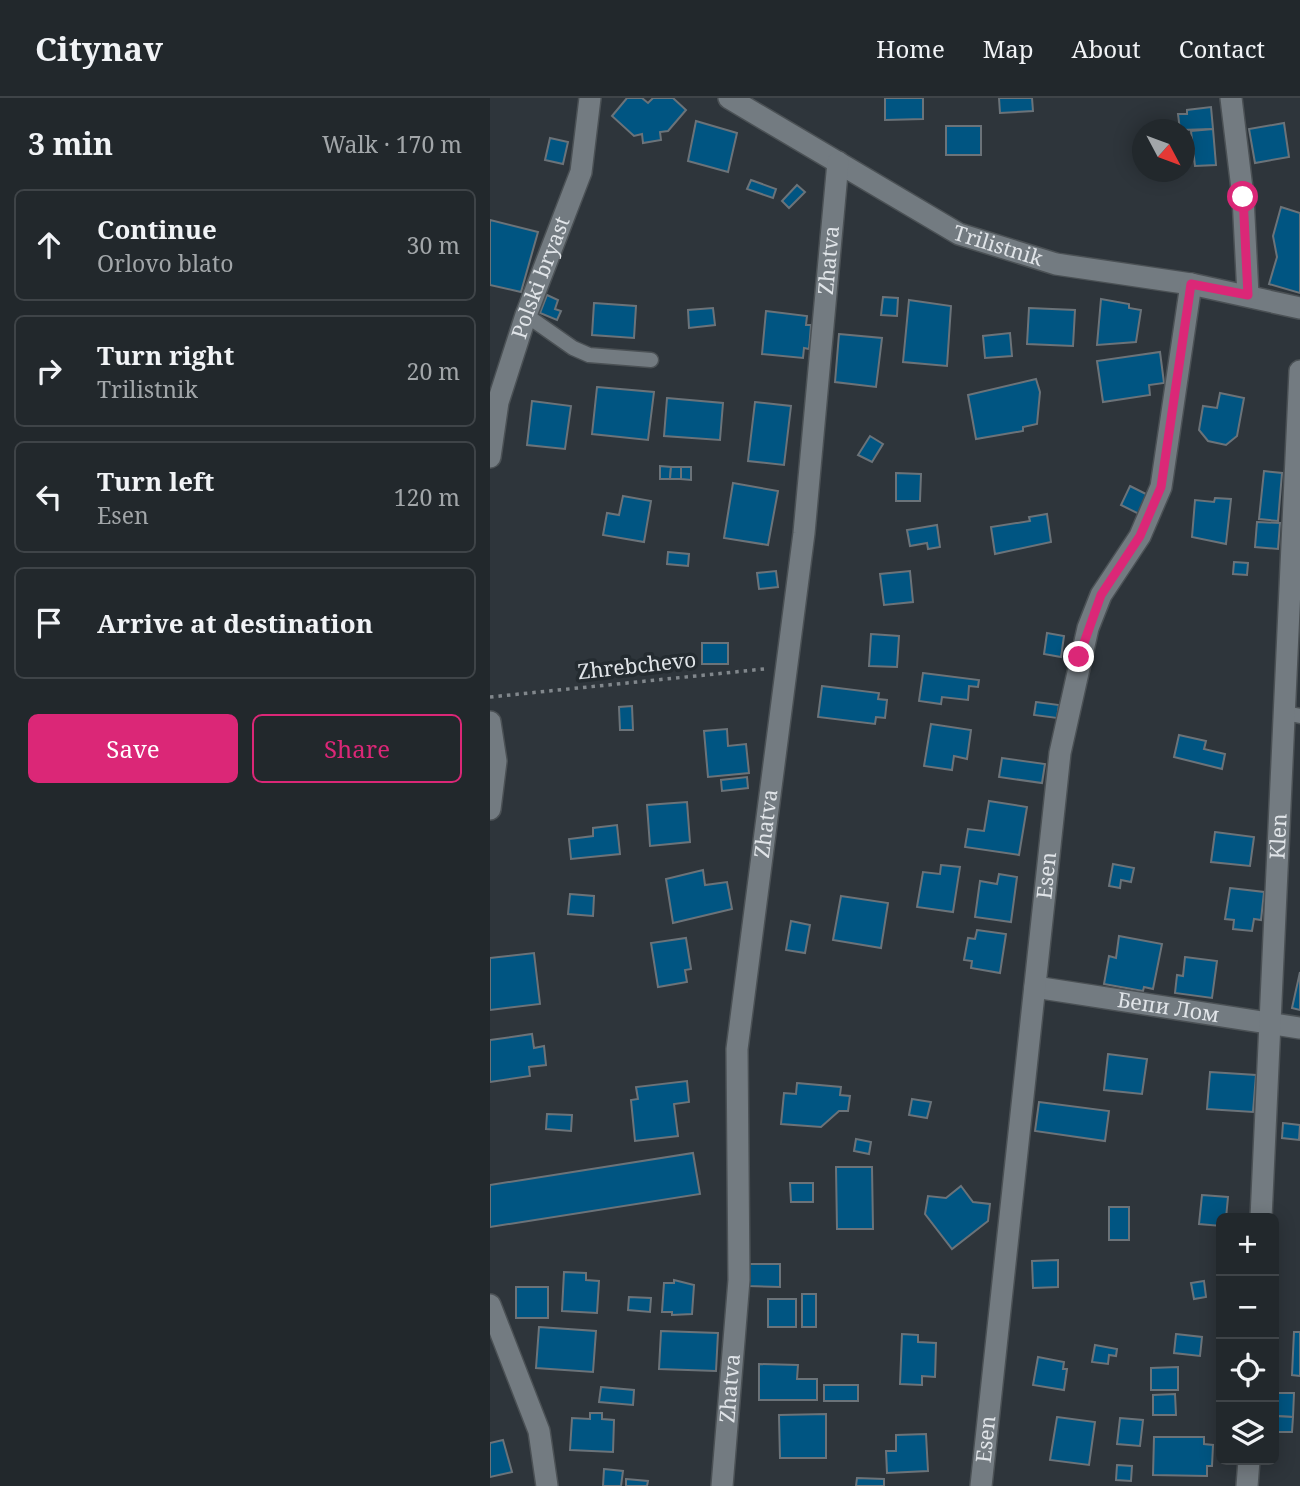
<!DOCTYPE html>
<meta charset="utf-8">
<style>
body{margin:0;font-family:"Noto Serif",serif;background:#2a3034;color:#f1f3f6}
.controls{position:absolute;right:21px;bottom:21px;display:grid;overflow:hidden;border-radius:10px;box-shadow:0 4px 18px #0003}
.controls button{width:63px;height:63px;display:grid;place-items:center;padding:0;border:0;border-bottom:2px solid #3f4448;background:#22282c;color:#f1f3f6;font:35px sans-serif}
.compass{position:absolute;left:642px;top:21px;width:63px;height:63px;border-radius:50%;background:#22282c;box-shadow:0 4px 18px #0003;rotate:131deg}
.stop{position:absolute;width:21px;height:21px;margin:-16px;border:5px solid #db2777;border-radius:50%;background:#fff}
.stop.end{background:#db2777;border-color:#fff;box-shadow:0 2px 7px #0008}
.list{margin:0;padding:0;list-style:none}
h2{display:flex;justify-content:space-between;align-items:center;height:91px;margin:0;padding:0 28px;font-size:30px}
h2 small{font-size:23px;font-weight:400;color:#a2a6a9}
.list li{display:grid;grid-template-columns:46px 1fr auto;gap:21px;align-items:center;box-sizing:border-box;height:112px;margin:0 14px 14px;padding:0 14px;border:2px solid #3f4448;border-radius:10px}
.list b{display:block;font-size:26px;white-space:nowrap}
.list p{margin:0;font-size:23px;white-space:nowrap;color:#a2a6a9}
.list em{font-size:23px;font-style:normal;color:#a2a6a9}
.actions{display:flex;gap:14px;padding:21px 28px}
.actions a{flex:1;padding:16px 0;border:2px solid #db2777;border-radius:10px;text-align:center;font-size:24px;color:#db2777}
.actions .main{background:#db2777;color:#fff}
.icon{flex:none;width:38px;height:38px;fill:none;stroke:currentColor;stroke-width:2;stroke-linecap:round;stroke-linejoin:round}
.map{position:relative;flex:none;width:810px;height:1388px;overflow:hidden}
header{display:flex;align-items:center;gap:42px;box-sizing:border-box;height:98px;padding:0 35px;background:#22282c;border-bottom:2px solid #3f4448}
header strong{font-size:33px}
nav{display:flex;gap:38px;margin-inline-start:auto;font-size:24px}
main{display:flex}
aside{flex:1;background:#22282c}
.map>svg:first-child{display:block}
.building{fill:#005582;stroke:#6b7379;stroke-width:2}
.lines{fill:none;stroke-linecap:round;stroke-linejoin:round}
.lane-casing{stroke:#4b5155;stroke-width:17}
.street-casing{stroke:#4b5155;stroke-width:24}
.path{stroke:#81878c;stroke-width:3.5;stroke-dasharray:3.5 5;stroke-linecap:butt}
.lane{stroke:#737b81;stroke-width:14}
.street{stroke:#737b81;stroke-width:21}
.route{stroke:#db2777;stroke-width:9}
.labels{text-anchor:middle;stroke-width:7;stroke-linejoin:round;paint-order:stroke}
.street-label{font-size:21px;fill:#e0e4e8;stroke:#242b30}
</style>
<header>
<strong>Citynav</strong>
<nav><a>Home</a><a>Map</a><a>About</a><a>Contact</a></nav>
</header>
<main>
<aside>
<h2>3 min<small>Walk · 170 m</small></h2>
<ul class="list">
<li><svg class="icon" aria-label="ahead" viewBox="0 0 24 24"><path d="M12 20V5M6 11l6-6 6 6"/></svg><div><b>Continue</b><p>Orlovo blato</p></div><em>30 m</em></li>
<li><svg class="icon" aria-label="right" viewBox="0 0 24 24"><path d="M7 20v-9h11M14 6l5 5-5 5"/></svg><div><b>Turn right</b><p>Trilistnik</p></div><em>20 m</em></li>
<li><svg class="icon" aria-label="left" viewBox="0 0 24 24"><path d="M17 20v-9H6M10 6l-5 5 5 5"/></svg><div><b>Turn left</b><p>Esen</p></div><em>120 m</em></li>
<li><svg class="icon" aria-label="arrive" viewBox="0 0 24 24"><path d="M6 21V4h12l-3 4 3 4H6"/></svg><div><b>Arrive at destination</b></div></li>
</ul>
<div class="actions"><a class="main">Save</a><a>Share</a></div>
</aside>
<div class="map">
<svg width="810" height="1388" viewBox="0 0 810 1388">
<rect width="100%" height="100%" fill="#2e353b"/>
<g class="building">
<polygon points="137,0 152,0 158,5 163,0 183,0 196,12 178,33 170,34 171,42 153,45 152,36 144,38 122,18"/>
<polygon points="395,0 433,0 433,21 395,22"/>
<polygon points="509,0 542,0 543,13 510,15"/>
<polygon points="721,9 723,31 690,32 688,16 697,16 697,12"/>
<polygon points="206,23 247,35 238,74 198,63"/>
<polygon points="794,25 799,59 765,65 759,31"/>
<rect x="456" y="28" width="35" height="29"/>
<polygon points="723,31 726,67 705,68 701,33"/>
<polygon points="60,40 78,44 73,66 55,62"/>
<polygon points="261,82 286,91 283,100 257,91"/>
<polygon points="307,87 315,94 299,110 292,103"/>
<polygon points="791,109 810,115 810,195 779,186 787,159 783,138"/>
<polygon points="0,122 48,134 31,194 0,187"/>
<polygon points="57,197 68,202 65,211 71,213 67,222 50,215"/>
<polygon points="393,199 408,200 407,218 391,217"/>
<polygon points="611,201 639,206 639,210 651,212 646,244 607,247"/>
<polygon points="419,202 461,208 457,268 413,264"/>
<polygon points="104,205 146,208 144,240 102,237"/>
<polygon points="223,210 225,227 199,230 198,212"/>
<polygon points="539,210 585,212 583,248 537,246"/>
<polygon points="276,213 317,218 316,227 321,227 319,251 314,250 313,260 272,256"/>
<polygon points="520,235 522,258 495,260 493,238"/>
<polygon points="349,236 392,240 386,289 345,284"/>
<polygon points="670,254 674,285 659,287 660,297 613,304 607,263"/>
<polygon points="546,281 550,294 547,326 533,329 533,333 486,341 478,297"/>
<polygon points="107,289 164,294 158,342 102,336"/>
<polygon points="730,295 754,300 747,338 736,347 718,343 709,332 713,308 727,310"/>
<polygon points="177,300 233,305 230,342 174,338"/>
<polygon points="42,303 81,308 75,351 37,347"/>
<polygon points="265,304 301,308 294,367 258,363"/>
<polygon points="380,338 393,346 382,364 368,357"/>
<polygon points="170,368 181,369 180,381 170,381"/>
<polygon points="181,369 191,369 191,381 180,381"/>
<polygon points="191,369 201,369 201,382 191,381"/>
<polygon points="774,373 792,375 788,423 769,421"/>
<polygon points="406,375 431,376 430,403 406,403"/>
<polygon points="243,385 288,393 278,447 234,440"/>
<polygon points="640,388 660,398 651,417 631,407"/>
<polygon points="133,398 161,403 154,444 113,437 117,415 129,417"/>
<polygon points="725,400 741,401 736,446 702,439 705,402 724,404"/>
<polygon points="557,416 561,444 505,456 501,429 540,423 539,419"/>
<polygon points="767,424 790,425 788,451 765,449"/>
<polygon points="447,427 450,449 438,451 437,445 420,448 417,432"/>
<polygon points="178,454 199,456 198,468 177,466"/>
<polygon points="744,464 758,465 757,477 743,476"/>
<polygon points="286,473 288,489 269,491 267,475"/>
<polygon points="420,473 423,504 394,507 390,476"/>
<polygon points="557,535 574,538 571,559 554,556"/>
<polygon points="381,536 409,538 407,569 379,568"/>
<rect x="212" y="545" width="26" height="21"/>
<polygon points="433,575 489,582 488,589 479,588 478,602 452,599 451,606 429,603"/>
<polygon points="332,588 389,595 388,601 397,602 395,620 386,619 385,626 328,619"/>
<polygon points="546,604 569,607 567,620 544,617"/>
<polygon points="142,608 143,632 130,632 129,609"/>
<polygon points="441,626 481,632 477,661 464,658 462,672 434,668"/>
<polygon points="237,631 238,648 256,646 259,675 218,679 214,633"/>
<polygon points="689,637 716,643 714,651 735,656 732,671 684,659"/>
<polygon points="512,660 555,666 552,685 509,679"/>
<polygon points="257,679 258,690 232,693 231,682"/>
<polygon points="499,703 537,709 529,757 475,749 478,731 494,733"/>
<polygon points="197,704 200,744 160,748 157,707"/>
<polygon points="127,727 130,756 81,761 79,741 103,738 103,730"/>
<polygon points="725,734 764,739 760,768 721,764"/>
<polygon points="623,766 644,770 641,784 631,782 630,790 619,788"/>
<polygon points="451,767 470,769 463,814 427,809 433,774 450,776"/>
<polygon points="213,772 215,787 237,784 242,811 183,825 176,781"/>
<polygon points="509,776 527,779 521,824 485,819 490,783 507,786"/>
<polygon points="740,790 774,794 771,822 764,821 762,833 743,831 744,822 735,821"/>
<polygon points="80,796 104,798 103,818 78,816"/>
<polygon points="351,798 398,805 391,850 343,842"/>
<polygon points="301,823 320,827 315,855 296,852"/>
<polygon points="487,832 516,836 510,875 481,870 482,863 474,862 478,840 485,841"/>
<polygon points="629,838 672,846 663,891 654,889 653,893 614,886 619,858 626,860"/>
<polygon points="196,840 201,871 195,872 197,884 168,889 161,845"/>
<polygon points="44,855 50,906 0,912 0,860"/>
<polygon points="695,859 727,863 722,900 685,895 687,877 693,878"/>
<polygon points="810,874 810,912 802,910"/>
<polygon points="42,936 44,950 54,948 56,967 39,969 40,978 0,984 0,942"/>
<polygon points="618,956 657,961 652,996 614,992"/>
<polygon points="720,974 766,977 763,1014 717,1011"/>
<polygon points="197,983 199,1004 184,1006 188,1038 145,1043 141,1002 148,1001 146,989"/>
<polygon points="307,985 351,989 350,997 360,998 358,1013 349,1013 331,1029 291,1026 294,995 306,996"/>
<polygon points="422,1001 441,1004 437,1020 419,1017"/>
<polygon points="549,1004 619,1013 615,1043 545,1033"/>
<polygon points="57,1016 82,1017 81,1033 56,1031"/>
<polygon points="793,1025 810,1027 809,1042 792,1040"/>
<polygon points="366,1041 381,1044 379,1056 364,1053"/>
<polygon points="203,1055 210,1096 0,1129 0,1087"/>
<polygon points="346,1069 382,1069 383,1131 347,1131"/>
<polygon points="300,1085 323,1085 323,1104 301,1104"/>
<polygon points="471,1088 483,1104 500,1106 498,1123 462,1151 435,1116 438,1098 456,1100"/>
<polygon points="712,1097 738,1099 736,1120 731,1120 731,1128 709,1126"/>
<rect x="619" y="1109" width="20" height="33"/>
<polygon points="568,1162 568,1189 543,1190 542,1163"/>
<polygon points="258,1166 290,1166 290,1189 258,1188"/>
<polygon points="74,1174 96,1175 96,1182 109,1183 107,1215 72,1213"/>
<polygon points="184,1182 204,1187 202,1216 182,1217 182,1214 172,1214 174,1185 184,1185"/>
<polygon points="714,1183 716,1199 704,1201 701,1185"/>
<rect x="26" y="1189" width="32" height="31"/>
<rect x="312" y="1196" width="14" height="33"/>
<polygon points="139,1199 161,1200 160,1214 138,1212"/>
<rect x="278" y="1201" width="28" height="28"/>
<polygon points="49,1229 106,1233 103,1274 46,1270"/>
<polygon points="171,1233 228,1235 226,1273 169,1271"/>
<polygon points="804,1234 810,1234 810,1278 802,1277"/>
<polygon points="412,1236 428,1237 428,1244 446,1245 445,1279 432,1278 432,1287 410,1286"/>
<polygon points="686,1236 712,1239 710,1258 684,1255"/>
<polygon points="605,1247 627,1251 626,1258 619,1257 618,1266 602,1264"/>
<polygon points="548,1259 574,1264 573,1271 577,1271 574,1292 543,1287"/>
<polygon points="269,1266 308,1267 307,1281 327,1281 327,1302 269,1302"/>
<polygon points="688,1269 688,1292 661,1292 661,1270"/>
<rect x="334" y="1287" width="34" height="16"/>
<polygon points="111,1289 144,1292 143,1307 109,1304"/>
<polygon points="784,1295 804,1295 803,1319 784,1318"/>
<polygon points="685,1296 686,1317 663,1317 663,1297"/>
<polygon points="100,1315 112,1315 112,1321 124,1322 123,1354 80,1352 82,1320 100,1321"/>
<polygon points="336,1316 336,1360 290,1360 289,1317"/>
<polygon points="784,1318 803,1319 802,1334 784,1334"/>
<polygon points="567,1319 605,1324 599,1367 560,1362"/>
<polygon points="630,1320 653,1322 650,1348 627,1346"/>
<polygon points="436,1336 438,1373 397,1375 396,1353 406,1353 406,1337"/>
<polygon points="664,1339 714,1339 714,1346 723,1347 722,1368 717,1368 717,1378 663,1377"/>
<polygon points="13,1342 22,1374 0,1379 0,1345"/>
<polygon points="627,1367 642,1368 641,1383 626,1382"/>
<polygon points="114,1371 133,1373 131,1388 113,1388"/>
<polygon points="367,1380 394,1381 394,1388 366,1388"/>
<polygon points="136,1381 158,1383 157,1388 136,1388"/>
</g>
<g class="lines">
<defs>
<g id="lane">
<polyline points="36,217 83,250 99,257 161,262"/>
<polyline points="795,615 810,618"/>
</g>
<g id="street">
<path id="s1" d="M239 0 469 136 566 166 701 186 810 210"/>
<polyline points="741,0 753,99 758,197"/>
<path id="s2" d="M0 359 8 304 36 217 91 74 100 0"/>
<polyline points="0,624 6,663 0,711"/>
<path id="s3" d="M545 889 810 930"/>
<path id="s4" d="M771 1120 810 273"/>
<polyline points="0,1207 49,1333 57,1388"/>
<path id="s5" d="M232 1388 249 1182 247 951 314 435 348 64"/>
<path id="s6" d="M491 1388 570 655 598 530 611 497 650 438 671 389 701 186"/>
<polyline points="757,1388 759,1362"/>
</g>
</defs>
<use href="#lane" class="lane-casing"/>
<use href="#street" class="street-casing"/>
<polyline class="path" points="0,599 274,571"/>
<use href="#lane" class="lane"/>
<use href="#street" class="street"/>
</g>
<g class="lines">
<polyline class="route" points="589,559 611,497 650,438 671,389 701,186 758,197 753,99"/>
</g>
<g class="labels">
<g class="street-label">
<text dy="7" stroke="none"><textPath href="#s1" startOffset="308">Trilistnik</textPath></text>
<text dy="7" stroke="none"><textPath href="#s5" startOffset="1232">Zhatva</textPath></text>
<text dy="7" stroke="none"><textPath href="#s2" startOffset="187">Polski bryast</textPath></text>
<text transform="translate(147 568) rotate(-6)" y="7">Zhrebchevo</text>
<text dy="7" stroke="none"><textPath href="#s5" startOffset="665">Zhatva</textPath></text>
<text dy="7" stroke="none"><textPath href="#s4" startOffset="382">Klen</textPath></text>
<text dy="7" stroke="none"><textPath href="#s6" startOffset="614">Esen</textPath></text>
<text dy="7" stroke="none"><textPath href="#s3" startOffset="135">Бепи Лом</textPath></text>
<text dy="7" stroke="none"><textPath href="#s5" startOffset="98">Zhatva</textPath></text>
<text dy="7" stroke="none"><textPath href="#s6" startOffset="47">Esen</textPath></text>
</g>
</g>
</svg>
<div class="controls">
<button>+</button>
<button>−</button>
<button><svg class="icon" aria-label="locate" viewBox="0 0 24 24"><circle cx="12" cy="12" r="6"/><path d="M12 2v4M12 18v4M2 12h4M18 12h4"/></svg></button>
<button><svg class="icon" aria-label="layers" viewBox="0 0 24 24"><path d="M12 4l9 5-9 5-9-5zM3 14l9 5 9-5"/></svg></button>
</div>
<svg class="compass" viewBox="-18 -18 36 36"><path d="M0-13l5 13h-10z" fill="#e53935"/><path d="M0 13l5-13h-10z" fill="#a2a6a9"/></svg>
<div class="stop" style="left:753px;top:99px"></div>
<div class="stop end" style="left:589px;top:559px"></div>
</div>
</main>
